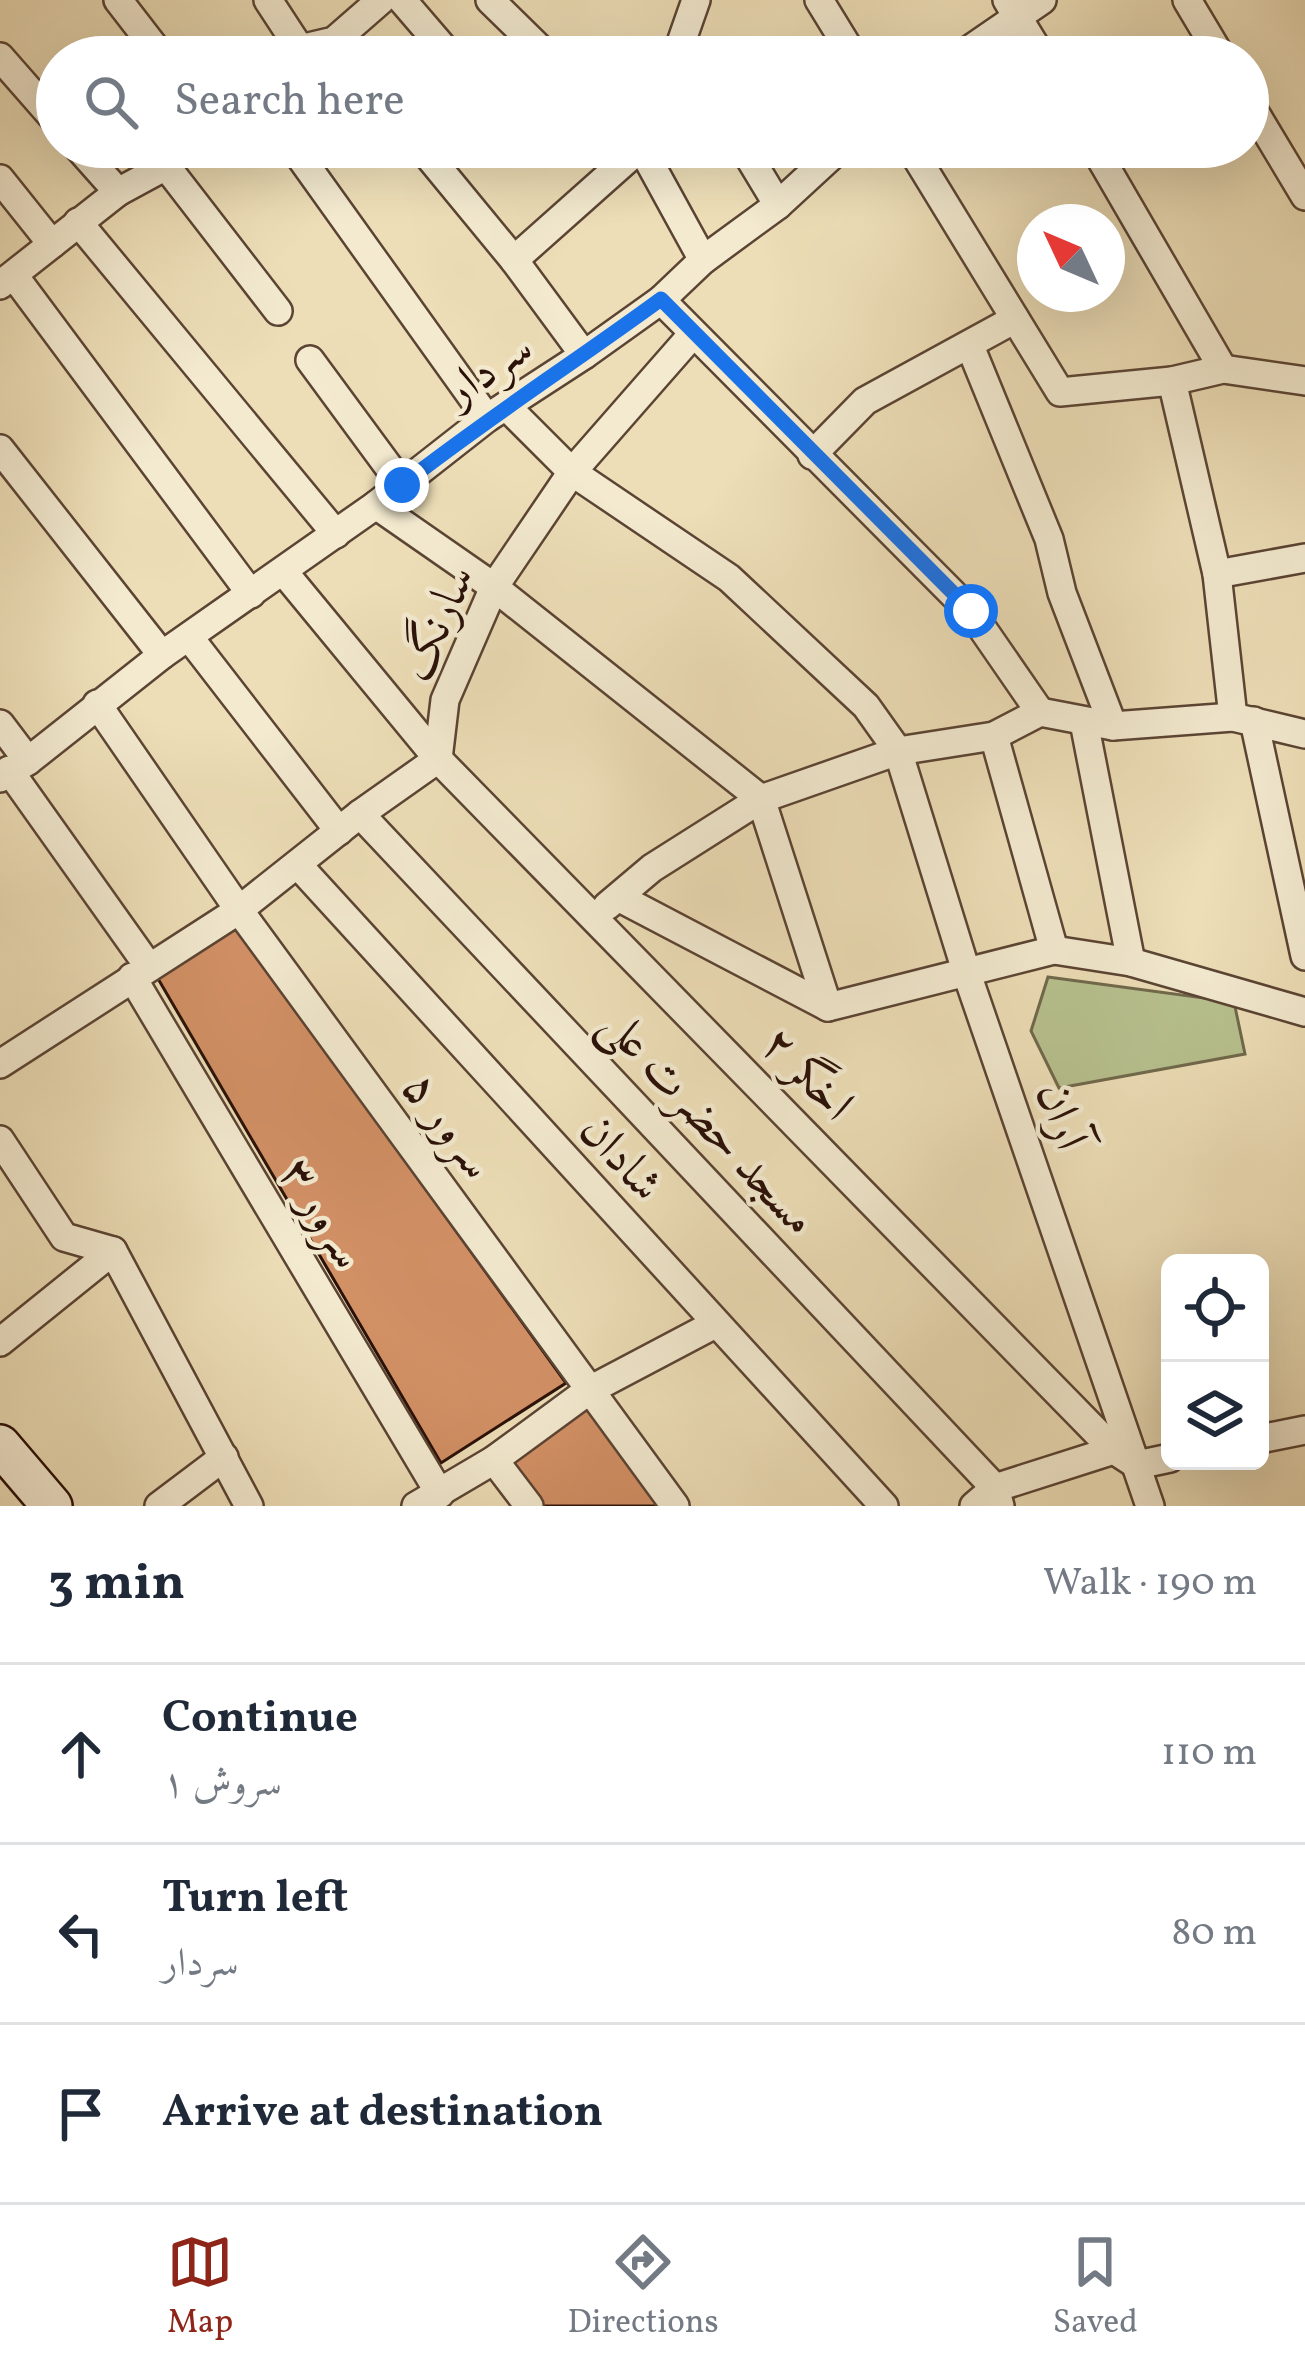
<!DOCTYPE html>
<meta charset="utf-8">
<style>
body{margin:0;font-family:Vollkorn,Amiri,serif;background:#f2f2f3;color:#1f2937}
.controls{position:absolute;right:36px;bottom:36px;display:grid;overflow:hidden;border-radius:18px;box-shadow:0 12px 48px #0002}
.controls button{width:108px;height:108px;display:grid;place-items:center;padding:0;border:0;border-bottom:3px solid #e0e1e3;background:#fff;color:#1f2937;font:60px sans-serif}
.compass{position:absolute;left:1017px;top:204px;width:108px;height:108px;border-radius:50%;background:#fff;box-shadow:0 12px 48px #0002;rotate:314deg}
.stop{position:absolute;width:36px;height:36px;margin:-27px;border:9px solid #1a73e8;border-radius:50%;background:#fff}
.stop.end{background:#1a73e8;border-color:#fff;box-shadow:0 3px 12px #0008}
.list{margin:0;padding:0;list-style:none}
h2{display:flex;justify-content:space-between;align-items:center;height:156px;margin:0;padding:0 48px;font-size:51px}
h2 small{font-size:39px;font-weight:400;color:#747a83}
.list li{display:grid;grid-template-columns:78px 1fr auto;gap:36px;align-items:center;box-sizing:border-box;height:180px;padding:0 48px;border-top:3px solid #e0e1e3}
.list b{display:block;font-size:45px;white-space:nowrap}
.list p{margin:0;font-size:39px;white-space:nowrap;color:#747a83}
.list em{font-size:39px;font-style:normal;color:#747a83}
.icon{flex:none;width:66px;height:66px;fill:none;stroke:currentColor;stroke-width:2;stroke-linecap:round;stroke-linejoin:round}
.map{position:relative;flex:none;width:1305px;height:1506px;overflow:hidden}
.search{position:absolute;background:#fff;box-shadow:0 12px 48px #0002;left:36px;right:36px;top:36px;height:132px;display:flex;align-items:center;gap:30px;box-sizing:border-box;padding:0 42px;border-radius:66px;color:#747a83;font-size:45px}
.sheet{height:696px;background:#fff}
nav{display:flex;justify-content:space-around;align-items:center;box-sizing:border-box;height:168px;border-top:3px solid #e0e1e3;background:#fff;font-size:33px;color:#747a83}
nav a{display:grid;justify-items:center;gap:6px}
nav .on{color:#8f2418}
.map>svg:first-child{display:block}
.green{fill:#b7c18f;stroke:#70694c;stroke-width:3}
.building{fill:#d29065;stroke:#2a1108;stroke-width:3}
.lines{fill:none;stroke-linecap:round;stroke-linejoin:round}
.street-casing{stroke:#5b4434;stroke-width:32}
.secondary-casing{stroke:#2a1108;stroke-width:44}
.street{stroke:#f3ead0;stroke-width:27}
.secondary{stroke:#f3ead0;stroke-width:39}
.route{stroke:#1a73e8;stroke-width:15}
.labels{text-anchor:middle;stroke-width:9;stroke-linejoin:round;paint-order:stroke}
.street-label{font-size:48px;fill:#2a1108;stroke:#f3ead0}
</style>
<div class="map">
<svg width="1305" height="1506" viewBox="0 0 1305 1506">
<rect width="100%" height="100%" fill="#eddeb7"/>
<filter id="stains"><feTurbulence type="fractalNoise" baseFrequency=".00167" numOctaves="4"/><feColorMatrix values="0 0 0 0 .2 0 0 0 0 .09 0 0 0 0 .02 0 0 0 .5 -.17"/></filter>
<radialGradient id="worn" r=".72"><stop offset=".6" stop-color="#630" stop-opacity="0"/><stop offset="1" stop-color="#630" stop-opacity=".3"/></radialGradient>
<polygon class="green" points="1048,977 1234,1002 1245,1054 1059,1088 1031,1031"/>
<g class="building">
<polygon points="234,924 566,1383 441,1463 157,977"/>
<polygon points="588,1404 664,1506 542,1506 510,1462"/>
</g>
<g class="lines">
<defs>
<g id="street">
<polyline points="118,0 162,57"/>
<polyline points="268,0 300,49"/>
<polyline points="402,0 451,57"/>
<polyline points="490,0 548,57"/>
<polyline points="819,0 854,57"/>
<polyline points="1007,0 1042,57"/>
<polyline points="1187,0 1221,57"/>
<polyline points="0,57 57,122"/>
<polyline points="292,57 300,49 334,41 381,0"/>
<polyline points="676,57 696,0"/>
<polyline points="959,57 1042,0"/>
<polyline points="1248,101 1305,196"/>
<polyline points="78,147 118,192"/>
<polyline points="293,147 487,418"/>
<polyline points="421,147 514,260 584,355"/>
<polyline points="641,147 703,260"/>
<polyline points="743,147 778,205"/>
<polyline points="910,147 1060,392 1172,381 1223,369 1305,381"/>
<polyline points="1094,147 1223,369"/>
<polyline points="166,166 278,311"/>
<polyline points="0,179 52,244"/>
<polyline points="78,222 336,534"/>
<polyline points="514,260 641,147"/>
<polyline points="15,277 251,594"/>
<polyline points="0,285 118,192 166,166 187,147"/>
<polyline points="661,300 971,612 1040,712"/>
<polyline points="970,346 1049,539 1062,593 1113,726"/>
<polyline points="310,360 402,485"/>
<polyline points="1172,381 1217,574 1233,717 1305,734"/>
<polyline points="506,406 572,472 729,578 866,706 898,751 967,974 1150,1506"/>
<polyline points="0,449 162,655"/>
<polyline points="812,455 865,401 1015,319"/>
<polyline points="376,505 494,587 761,799"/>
<polyline points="283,571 438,759 1114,1450"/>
<polyline points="1217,574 1305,558"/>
<polyline points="189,637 339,831"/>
<polyline points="97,704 239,910 675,1506"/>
<polyline points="1254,721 1305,956"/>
<polyline points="1084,722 1131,962"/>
<polyline points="0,724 28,761"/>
<polyline points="994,736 1054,950"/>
<polyline points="9,770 149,967"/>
<polyline points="0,778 28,761 162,655 376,505 487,418 584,355 661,300 703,260 778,205 841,147"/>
<polyline points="761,799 828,1007"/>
<polyline points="360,814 995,1488 1000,1506"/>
<polyline points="298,865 884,1506"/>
<polyline points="620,898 828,1007 1054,950 1131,962 1305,1012"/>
<polyline points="607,906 652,868 761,799 898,751 994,736 1040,712 1113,726 1233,717"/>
<polyline points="132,977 440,1494"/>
<polyline points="0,1064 239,910 360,814 438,759 445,700 494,587 572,472 692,335"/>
<polyline points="0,1140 64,1237 113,1251 249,1506"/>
<polyline points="0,1342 113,1251"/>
<polyline points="1260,1439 1305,1430"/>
<polyline points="494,1460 529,1506"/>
<polyline points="159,1506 224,1457"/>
<polyline points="416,1506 494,1460 588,1391 715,1324"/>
<polyline points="974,1506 995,1488 1114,1450 1137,1465 1170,1458"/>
</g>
<polyline id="secondary" points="0,1445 52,1506"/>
</defs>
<use href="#street" class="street-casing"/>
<use href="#secondary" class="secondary-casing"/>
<use href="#street" class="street"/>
<use href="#secondary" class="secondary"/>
</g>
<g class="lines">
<path class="route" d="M402 485C486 419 575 362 661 299L971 611"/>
</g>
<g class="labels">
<g class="street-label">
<text transform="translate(487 367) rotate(-34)" y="17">سردار</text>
<text transform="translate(435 622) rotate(-66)" y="17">سارنگ</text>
<text transform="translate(809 1072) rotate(46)" y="17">اخگر ۲</text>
<text transform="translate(1064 1115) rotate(71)" y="17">آران</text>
<text transform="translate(710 1120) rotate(47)" y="17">مسجد حضرت علی</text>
<text transform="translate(450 1124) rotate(54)" y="17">سرور ۵</text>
<text transform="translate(623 1156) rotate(48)" y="17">شادان</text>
<text transform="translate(324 1212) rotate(59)" y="17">سرور ۳</text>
</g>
</g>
<rect width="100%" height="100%" filter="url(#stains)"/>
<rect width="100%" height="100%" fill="url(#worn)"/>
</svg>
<div class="controls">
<button><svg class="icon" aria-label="locate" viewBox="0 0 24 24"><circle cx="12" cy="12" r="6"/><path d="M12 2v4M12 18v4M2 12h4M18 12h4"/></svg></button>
<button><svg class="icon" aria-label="layers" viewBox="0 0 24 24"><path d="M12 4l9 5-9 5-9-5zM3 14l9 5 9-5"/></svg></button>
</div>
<svg class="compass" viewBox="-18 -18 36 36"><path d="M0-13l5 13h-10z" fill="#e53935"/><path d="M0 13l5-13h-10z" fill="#747a83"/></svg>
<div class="stop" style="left:971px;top:611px"></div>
<div class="stop end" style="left:402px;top:485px"></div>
<div class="search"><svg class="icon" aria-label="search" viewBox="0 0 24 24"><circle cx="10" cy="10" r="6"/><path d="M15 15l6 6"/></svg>Search here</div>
</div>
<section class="sheet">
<h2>3 min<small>Walk · 190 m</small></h2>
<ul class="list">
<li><svg class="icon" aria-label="ahead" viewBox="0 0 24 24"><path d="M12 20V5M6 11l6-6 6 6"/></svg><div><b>Continue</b><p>سروش ۱</p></div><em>110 m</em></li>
<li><svg class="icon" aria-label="left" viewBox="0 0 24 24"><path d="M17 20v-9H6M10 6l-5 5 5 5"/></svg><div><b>Turn left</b><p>سردار</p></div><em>80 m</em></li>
<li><svg class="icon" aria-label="arrive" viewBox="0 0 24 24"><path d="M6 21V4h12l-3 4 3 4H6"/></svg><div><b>Arrive at destination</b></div></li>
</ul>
</section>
<nav>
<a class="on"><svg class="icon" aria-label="map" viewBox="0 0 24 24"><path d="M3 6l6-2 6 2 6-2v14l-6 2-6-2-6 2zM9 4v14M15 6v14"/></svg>Map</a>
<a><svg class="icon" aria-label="directions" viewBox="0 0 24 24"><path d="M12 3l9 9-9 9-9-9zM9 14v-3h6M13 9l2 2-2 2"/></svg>Directions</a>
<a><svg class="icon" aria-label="saved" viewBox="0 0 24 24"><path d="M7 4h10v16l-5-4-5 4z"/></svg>Saved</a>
</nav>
